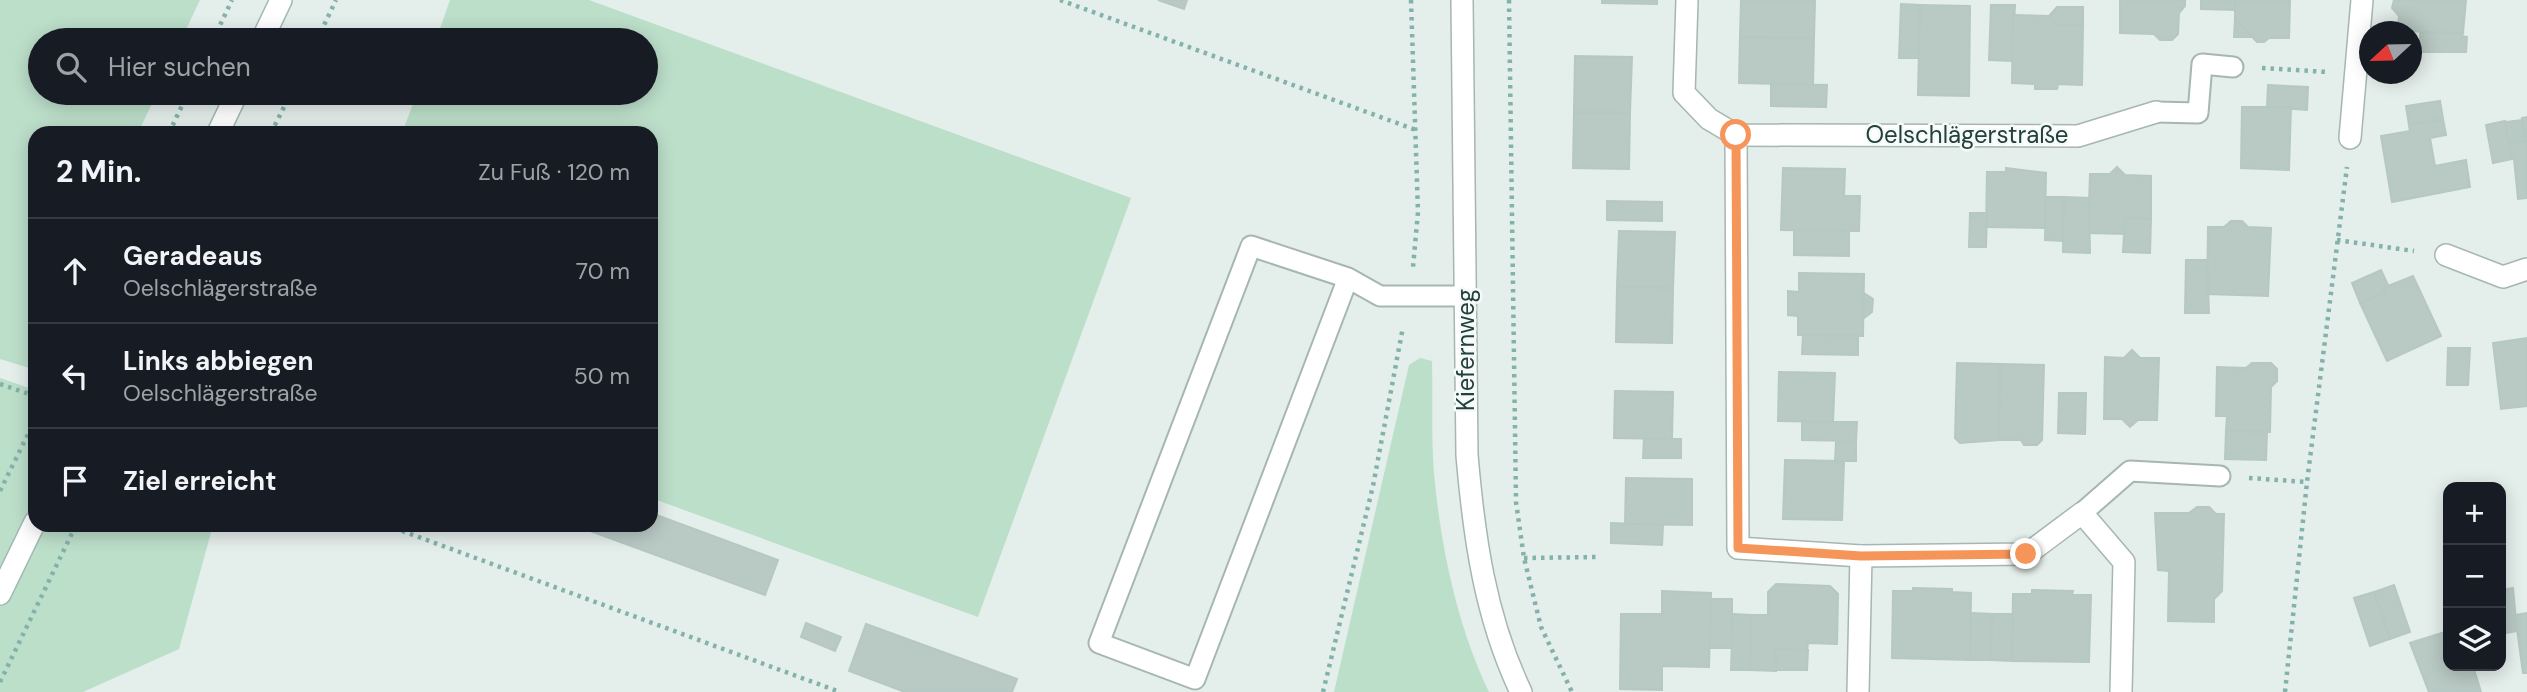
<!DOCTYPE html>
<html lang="de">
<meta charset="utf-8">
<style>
body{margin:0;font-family:"DM Sans",sans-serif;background:#20242c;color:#f1f3f6}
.controls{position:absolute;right:21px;bottom:21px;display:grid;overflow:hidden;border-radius:14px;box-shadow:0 4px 18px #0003}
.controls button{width:63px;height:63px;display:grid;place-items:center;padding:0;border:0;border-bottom:2px solid #363941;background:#171b24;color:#f1f3f6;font:35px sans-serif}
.compass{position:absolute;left:2359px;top:21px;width:63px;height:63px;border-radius:50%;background:#171b24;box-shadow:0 4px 18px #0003;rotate:248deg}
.stop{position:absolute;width:21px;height:21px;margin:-16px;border:5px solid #f5955a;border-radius:50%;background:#fff}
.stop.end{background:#f5955a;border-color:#fff;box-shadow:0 2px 7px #0008}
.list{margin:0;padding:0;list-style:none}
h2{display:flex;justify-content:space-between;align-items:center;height:91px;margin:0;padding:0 28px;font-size:30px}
h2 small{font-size:23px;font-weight:400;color:#9ea1a6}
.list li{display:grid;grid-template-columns:46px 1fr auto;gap:21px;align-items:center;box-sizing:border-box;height:105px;padding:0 28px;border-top:2px solid #363941}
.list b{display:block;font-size:26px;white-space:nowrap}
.list p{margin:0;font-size:23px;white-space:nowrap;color:#9ea1a6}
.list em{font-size:23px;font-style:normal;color:#9ea1a6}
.icon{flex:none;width:38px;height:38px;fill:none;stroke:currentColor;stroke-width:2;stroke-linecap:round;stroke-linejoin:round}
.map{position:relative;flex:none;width:2527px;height:692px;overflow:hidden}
.search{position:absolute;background:#171b24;box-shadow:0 4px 18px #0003;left:28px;top:28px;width:630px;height:77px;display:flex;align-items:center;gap:18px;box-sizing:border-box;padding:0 24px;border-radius:38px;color:#9ea1a6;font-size:26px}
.panel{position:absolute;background:#171b24;box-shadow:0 4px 18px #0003;left:28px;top:126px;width:630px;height:406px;border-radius:21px}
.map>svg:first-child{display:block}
.green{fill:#bcdfca}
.building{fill:#b9c9c4;stroke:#b6c8c3;stroke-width:2}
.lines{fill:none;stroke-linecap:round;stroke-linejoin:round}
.service-casing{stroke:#a6b6b3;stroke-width:23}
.minor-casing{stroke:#a6b6b3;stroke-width:24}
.tertiary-casing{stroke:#a6b6b3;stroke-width:24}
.secondary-casing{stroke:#a2bab4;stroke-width:24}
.path{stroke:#83b2aa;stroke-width:4.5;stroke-dasharray:3.5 5;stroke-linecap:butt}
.service{stroke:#fff;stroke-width:19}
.minor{stroke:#fff;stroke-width:21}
.tertiary{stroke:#fff;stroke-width:21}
.secondary{stroke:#fff;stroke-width:21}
.route{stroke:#f5955a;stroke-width:9}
.labels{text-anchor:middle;stroke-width:5;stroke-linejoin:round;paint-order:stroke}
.street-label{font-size:24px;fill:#22403c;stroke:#f5faf8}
</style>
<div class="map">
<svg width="2527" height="692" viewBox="0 0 2527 692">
<rect width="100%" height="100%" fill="#e4eeeb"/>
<g class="green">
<polygon points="0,0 200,0 181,40 40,40 40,93 157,93 138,133 35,133 35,354 29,368 0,359"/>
<polygon points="450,0 589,0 1131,198 978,617 651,498 651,133 402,133 417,93 646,93 646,40 436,40"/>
<path d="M1420 358 1432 361C1433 398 1431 436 1434 474 1441 548 1457 625 1489 692H1334L1409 365Z"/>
<polygon points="0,378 35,390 35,525 213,525 179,649 83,692 0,692"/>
</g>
<g class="building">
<polygon points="1158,0 1187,0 1184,9"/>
<polygon points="1602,0 1657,0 1657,4 1602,3"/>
<polygon points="1741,0 1815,0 1814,38 1740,37"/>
<polygon points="2120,0 2185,0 2185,6 2179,13 2178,34 2172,40 2160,40 2154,34 2120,33"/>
<polygon points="2201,0 2235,0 2235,10 2201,9"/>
<polygon points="2235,0 2290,0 2289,38 2269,38 2264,42 2257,42 2235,19"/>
<polygon points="2394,0 2466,0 2463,33 2403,31 2398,26 2399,16 2392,8"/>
<polygon points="1901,4 1920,5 1919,58 1899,58"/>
<polygon points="1920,5 1970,6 1969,96 1918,95"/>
<polygon points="1991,5 2015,5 2012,61 1989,60"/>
<polygon points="2057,7 2083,7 2083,25 2058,25 2049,16"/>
<polygon points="2013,15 2049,16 2058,25 2083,25 2082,85 2058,84 2057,89 2035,89 2035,84 2012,83"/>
<polygon points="2235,19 2252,37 2234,37"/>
<polygon points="2420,33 2463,33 2462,36 2467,37 2466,52 2420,52"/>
<polygon points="1740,37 1814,38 1813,85 1739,83"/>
<polygon points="1575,56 1632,57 1630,113 1574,112"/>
<polygon points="1771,84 1827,85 1826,107 1771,106"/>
<polygon points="2268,85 2308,87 2307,110 2267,107"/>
<polygon points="2440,101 2443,119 2409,125 2406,106"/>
<polygon points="2242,107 2291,107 2289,170 2241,168"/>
<polygon points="1574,112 1630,113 1629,169 1573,168"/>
<polygon points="2527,117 2527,198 2518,199 2514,159 2509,143 2525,141 2522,118"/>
<polygon points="2443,119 2446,135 2430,138 2435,166 2466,160 2470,187 2392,202 2381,136 2410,131 2409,125"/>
<polygon points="2522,120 2525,141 2509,143 2505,122"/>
<polygon points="2505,121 2512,159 2493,163 2486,125"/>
<polygon points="2117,167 2125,175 2151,176 2151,219 2125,218 2125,234 2088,233 2090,174 2110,174"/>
<polygon points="1783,168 1845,169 1844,196 1860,196 1859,231 1781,230"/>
<polygon points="2006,168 2046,173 2045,228 1986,227 1987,172 2006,172"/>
<polygon points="2046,197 2064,197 2063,241 2045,240"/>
<polygon points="2064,197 2089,198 2090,253 2063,252"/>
<polygon points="1607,201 1662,202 1662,221 1607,220"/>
<polygon points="1970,213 1987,213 1986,247 1969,247"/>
<polygon points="2125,218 2151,219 2150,253 2123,252"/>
<polygon points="2231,221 2242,221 2248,227 2271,228 2268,296 2207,294 2208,227 2224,227"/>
<polygon points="1794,230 1849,231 1849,256 1794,255"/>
<polygon points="1619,231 1675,232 1673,288 1617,287"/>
<polygon points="2186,260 2207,260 2209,313 2185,313"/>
<polygon points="2381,270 2388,285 2383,288 2386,292 2360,303 2352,283"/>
<polygon points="1799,273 1864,274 1863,336 1798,335 1798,316 1788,315 1788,291 1799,292"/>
<polygon points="2413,276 2441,336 2387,361 2360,303 2386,292 2383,288"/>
<polygon points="1617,287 1673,288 1672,343 1616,342"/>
<polygon points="1864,293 1873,299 1872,312 1864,318"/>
<polygon points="1803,335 1858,336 1858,355 1802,354"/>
<polygon points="2527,338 2527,406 2501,409 2493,343"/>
<polygon points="2448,348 2470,348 2468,385 2447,385"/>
<polygon points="2132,350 2140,358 2159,358 2157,420 2138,420 2130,427 2122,419 2104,419 2105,357 2124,358"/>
<polygon points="1957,363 2000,364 1999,440 1960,443 1955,438"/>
<polygon points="2252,363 2271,363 2277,369 2277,381 2271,387 2270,432 2226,431 2227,416 2216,416 2217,367 2246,368"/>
<polygon points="2000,364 2044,365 2042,440 2037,445 2024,445 2021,440 1999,440"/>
<polygon points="1779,372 1835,373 1833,422 1778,421"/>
<polygon points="1615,391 1673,392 1672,439 1614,438"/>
<polygon points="2059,393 2086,393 2085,434 2058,433"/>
<polygon points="1802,422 1857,422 1856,441 1802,440"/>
<polygon points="2226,431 2267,432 2266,460 2225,459"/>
<polygon points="1644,439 1681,439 1681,458 1643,458"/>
<polygon points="1836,442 1856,442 1856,461 1835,461"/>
<polygon points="1785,460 1844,461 1842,520 1783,519"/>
<polygon points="1626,478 1692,479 1692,525 1625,524"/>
<polygon points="2197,507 2209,507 2216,514 2224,514 2222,591 2214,599 2214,622 2168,621 2169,571 2158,570 2155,513 2189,513"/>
<polygon points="651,513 778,560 765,595 574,525 651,525"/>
<polygon points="1611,523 1663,525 1662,545 1611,543"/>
<polygon points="1776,584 1830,586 1838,594 1837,644 1808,643 1807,650 1776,649 1776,671 1750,670 1751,615 1768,615 1768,592"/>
<polygon points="2394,585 2410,632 2390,639 2374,592"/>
<polygon points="1913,588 1952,589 1952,592 1971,593 1970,660 1892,658 1893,591 1913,591"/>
<polygon points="2513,588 2517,631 2501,634 2501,590"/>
<polygon points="2032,590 2073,591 2072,595 2091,595 2089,662 2012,661 2013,594 2032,594"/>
<polygon points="1662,591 1711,593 1709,667 1662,666 1662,690 1620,689 1621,614 1662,614"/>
<polygon points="2374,592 2390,639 2370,646 2354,598"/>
<polygon points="1711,599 1732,599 1732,648 1710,648"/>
<polygon points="1971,613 1992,614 1991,660 1970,660"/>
<polygon points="2527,613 2527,673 2523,673 2515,615"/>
<polygon points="1733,614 1751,615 1750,670 1731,670"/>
<polygon points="1992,614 2013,614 2012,661 1991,660"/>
<polygon points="806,623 841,637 835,651 801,637"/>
<polygon points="866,624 1017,679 1012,692 905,692 849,671"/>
<polygon points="2448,631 2448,666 2473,666 2481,692 2429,692 2410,643"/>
<polygon points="1776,649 1808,650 1807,670 1776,670"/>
</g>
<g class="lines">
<defs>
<g id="service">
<polyline points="2156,112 2198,113 2202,64 2233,67"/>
<polyline points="1348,278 1195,679 1099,643 1251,246 1348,278 1380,296 1466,296"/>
<polyline points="2082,513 2130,471 2220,476"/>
</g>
<g id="minor">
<polyline points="1687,0 1684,93 1709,119 1736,135 2078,136 2156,112"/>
<polyline points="1736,135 1738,548 1861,556 2027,554 2082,513 2124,562 2121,692"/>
<polyline points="2350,138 2362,0"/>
<polyline points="2446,255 2503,277 2527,269"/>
<polyline points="1858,692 1861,556"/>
</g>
<path id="tertiary" d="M1462 0 1467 455C1474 537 1485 617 1521 692"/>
<g id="secondary">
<polyline points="262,40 281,0"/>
<polyline points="218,133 237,93"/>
<polyline points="0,594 35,522"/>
</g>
</defs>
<use href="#service" class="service-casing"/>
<use href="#minor" class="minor-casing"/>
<use href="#tertiary" class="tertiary-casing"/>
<use href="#secondary" class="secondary-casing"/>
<g class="path">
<polyline points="1060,0 1416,130"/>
<polyline points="1411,0 1418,212 1413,267"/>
<polyline points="1509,0 1516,502 1524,558 1541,627 1572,692"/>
<polyline points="213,40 232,0"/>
<polyline points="317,40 336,0"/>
<polyline points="2262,68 2327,72"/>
<polyline points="169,133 188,93"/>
<polyline points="271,133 291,93"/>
<polyline points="2337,240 2414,251"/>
<polyline points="0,384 35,396"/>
<polyline points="2249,478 2307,482"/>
<polyline points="0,491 35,420"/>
<polyline points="386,525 840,692"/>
<polyline points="1524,558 1599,557"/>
<polyline points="0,682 76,525"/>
<polyline points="1323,692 1373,486 1403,327"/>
<polyline points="2285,692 2307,482 2347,167"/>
</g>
<use href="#service" class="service"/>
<use href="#minor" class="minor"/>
<use href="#tertiary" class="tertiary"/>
<use href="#secondary" class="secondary"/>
</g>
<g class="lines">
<polyline class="route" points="1736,135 1738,548 1861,556 2026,554"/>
</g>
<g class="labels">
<g class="street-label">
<text x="1967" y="143">Oelschlägerstraße</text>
<text transform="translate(1466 350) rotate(-90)" y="8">Kiefernweg</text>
</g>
</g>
</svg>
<div class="controls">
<button>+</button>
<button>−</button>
<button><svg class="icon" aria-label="layers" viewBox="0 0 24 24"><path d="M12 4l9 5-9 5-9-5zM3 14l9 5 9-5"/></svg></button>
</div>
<svg class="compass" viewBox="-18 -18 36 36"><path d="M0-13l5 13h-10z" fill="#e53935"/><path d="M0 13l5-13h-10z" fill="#9ea1a6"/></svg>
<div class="stop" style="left:1736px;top:135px"></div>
<div class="stop end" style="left:2026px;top:554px"></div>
<div class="search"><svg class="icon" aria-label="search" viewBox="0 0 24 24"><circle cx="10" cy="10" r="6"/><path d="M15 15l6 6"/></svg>Hier suchen</div>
<section class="panel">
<h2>2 Min.<small>Zu Fuß · 120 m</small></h2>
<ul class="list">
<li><svg class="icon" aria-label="ahead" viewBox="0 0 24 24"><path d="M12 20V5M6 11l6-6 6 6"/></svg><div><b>Geradeaus</b><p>Oelschlägerstraße</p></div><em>70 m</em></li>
<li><svg class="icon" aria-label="left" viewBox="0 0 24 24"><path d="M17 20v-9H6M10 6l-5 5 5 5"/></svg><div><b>Links abbiegen</b><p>Oelschlägerstraße</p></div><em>50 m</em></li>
<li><svg class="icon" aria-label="arrive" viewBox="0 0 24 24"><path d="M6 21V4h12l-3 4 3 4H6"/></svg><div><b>Ziel erreicht</b></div></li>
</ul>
</section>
</div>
